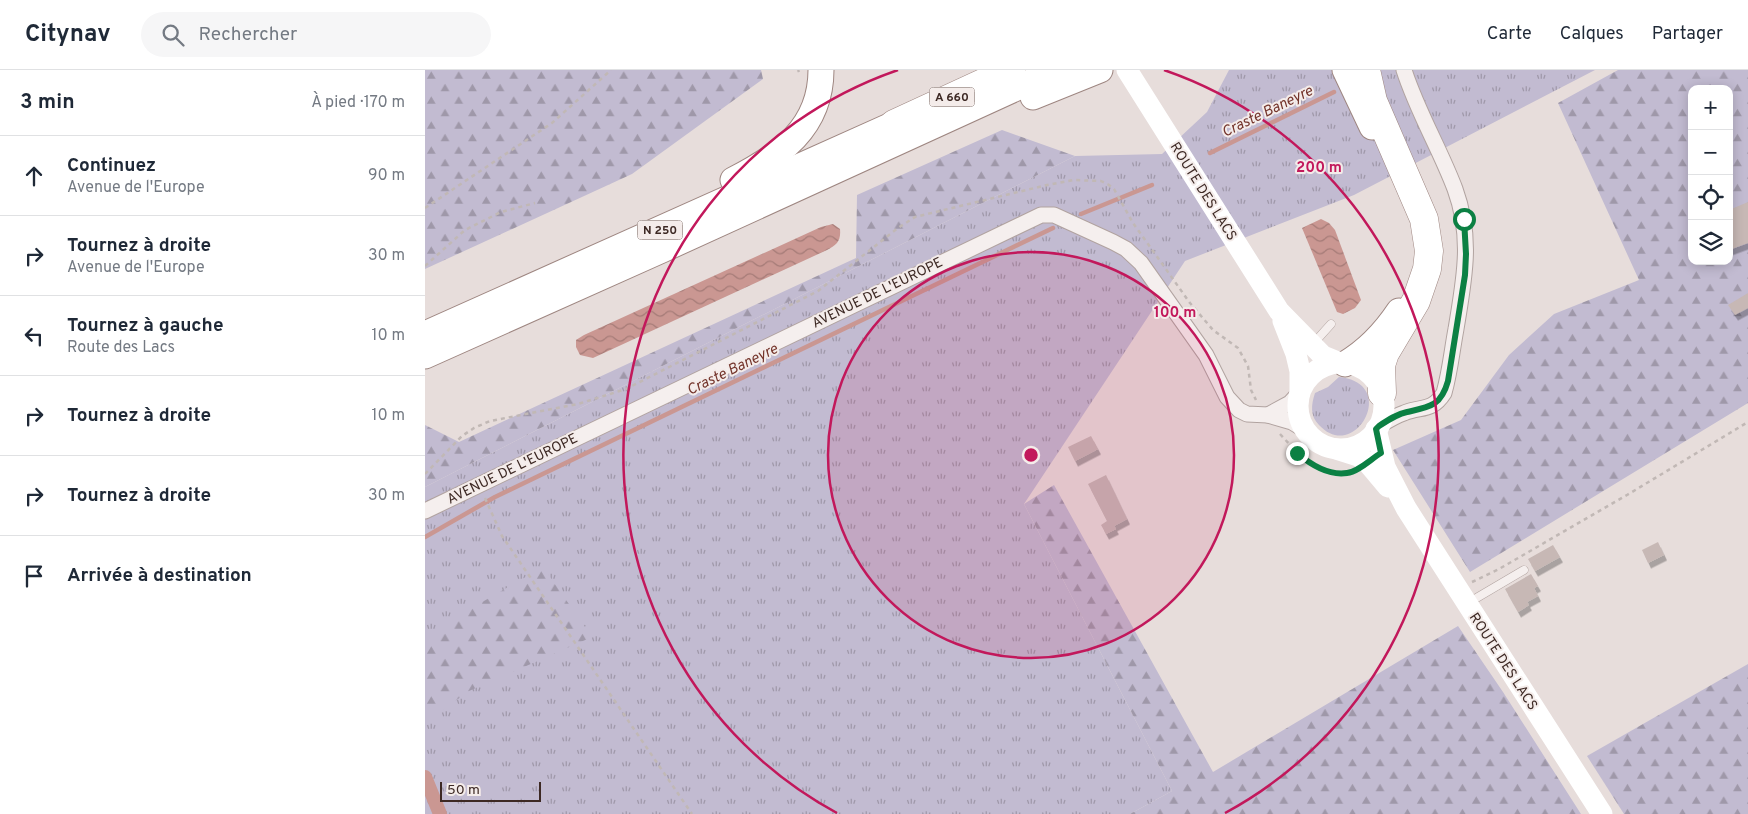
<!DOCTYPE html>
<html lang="fr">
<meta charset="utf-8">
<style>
body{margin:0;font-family:Overpass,sans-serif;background:#f6f6f7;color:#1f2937}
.controls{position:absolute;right:15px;top:15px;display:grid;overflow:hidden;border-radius:10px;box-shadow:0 2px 12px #0003}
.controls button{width:45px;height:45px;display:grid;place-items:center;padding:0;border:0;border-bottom:1px solid #e0e1e3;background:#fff;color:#1f2937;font:25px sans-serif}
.scale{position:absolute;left:15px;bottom:12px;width:101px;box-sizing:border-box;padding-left:5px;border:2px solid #3d2924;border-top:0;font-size:14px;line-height:18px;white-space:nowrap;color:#3d2924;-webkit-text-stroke:4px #f4ecea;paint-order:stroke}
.stop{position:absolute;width:15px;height:15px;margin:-11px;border:4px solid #0b8043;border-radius:50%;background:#fff}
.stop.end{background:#0b8043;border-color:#fff;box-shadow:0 1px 5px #0008}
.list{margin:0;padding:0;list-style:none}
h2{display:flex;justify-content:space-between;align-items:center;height:65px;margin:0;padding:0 20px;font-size:21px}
h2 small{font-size:16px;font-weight:400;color:#747a83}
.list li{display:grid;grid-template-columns:32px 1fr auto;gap:15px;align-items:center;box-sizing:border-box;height:80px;padding:0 20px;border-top:1px solid #e0e1e3}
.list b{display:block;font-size:19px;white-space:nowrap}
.list p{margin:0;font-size:16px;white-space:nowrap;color:#747a83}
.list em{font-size:16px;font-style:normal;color:#747a83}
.icon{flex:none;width:28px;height:28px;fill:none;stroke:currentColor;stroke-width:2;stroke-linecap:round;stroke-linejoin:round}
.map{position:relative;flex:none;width:1323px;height:744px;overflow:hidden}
header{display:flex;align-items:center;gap:30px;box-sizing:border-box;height:70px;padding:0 25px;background:#fff;border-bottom:1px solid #e0e1e3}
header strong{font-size:24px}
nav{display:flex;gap:28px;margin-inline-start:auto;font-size:18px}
.search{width:350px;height:45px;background:#f6f6f7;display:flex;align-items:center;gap:12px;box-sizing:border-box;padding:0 18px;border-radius:28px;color:#747a83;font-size:19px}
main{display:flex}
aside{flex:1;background:#fff}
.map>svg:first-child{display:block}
.grass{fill:url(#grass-tufts)}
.forest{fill:url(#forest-firs);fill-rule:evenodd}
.water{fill:url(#water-waves)}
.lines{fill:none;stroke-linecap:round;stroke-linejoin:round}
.stream{stroke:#ca9792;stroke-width:4.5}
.canal{stroke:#ca9792;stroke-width:14}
.building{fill:#c7b8b5;filter:url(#shadow)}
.service-casing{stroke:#b1a3a0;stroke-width:9}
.minor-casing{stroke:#b1a3a0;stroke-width:17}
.trunk-casing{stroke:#9e8681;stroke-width:27}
.motorway-casing{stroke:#9e8681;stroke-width:29}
.path{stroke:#c1b8b5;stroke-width:2.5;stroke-dasharray:4 4;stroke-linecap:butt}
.service{stroke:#f5efee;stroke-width:8}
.minor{stroke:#f5efee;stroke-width:15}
.secondary{stroke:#fff;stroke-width:21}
.trunk{stroke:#fff;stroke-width:25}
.motorway{stroke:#fff;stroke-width:28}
.route{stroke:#0b8043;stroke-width:6}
.ring{fill:none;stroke:#c2185b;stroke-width:2.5}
.labels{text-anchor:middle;stroke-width:4;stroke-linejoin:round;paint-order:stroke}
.shield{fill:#f4ecea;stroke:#74645f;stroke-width:1}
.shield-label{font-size:12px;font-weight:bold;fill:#3d2924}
.street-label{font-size:14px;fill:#3d2924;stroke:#f4ecea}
.water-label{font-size:15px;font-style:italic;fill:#74352c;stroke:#f4ecea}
.centre{fill:#c2185b;stroke:#f4ecea;stroke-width:2.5}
.ring-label{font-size:15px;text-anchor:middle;font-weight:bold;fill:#c2185b;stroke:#f4ecea;stroke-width:4;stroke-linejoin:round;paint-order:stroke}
</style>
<header>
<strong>Citynav</strong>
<div class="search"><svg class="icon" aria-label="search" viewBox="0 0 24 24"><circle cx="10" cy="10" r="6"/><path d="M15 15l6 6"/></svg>Rechercher</div>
<nav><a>Carte</a><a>Calques</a><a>Partager</a></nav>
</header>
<main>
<aside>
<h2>3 min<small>À pied · 170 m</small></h2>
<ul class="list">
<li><svg class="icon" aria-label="ahead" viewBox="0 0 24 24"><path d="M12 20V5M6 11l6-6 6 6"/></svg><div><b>Continuez</b><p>Avenue de l'Europe</p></div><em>90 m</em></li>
<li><svg class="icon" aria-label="right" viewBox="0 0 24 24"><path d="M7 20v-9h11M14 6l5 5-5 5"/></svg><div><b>Tournez à droite</b><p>Avenue de l'Europe</p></div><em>30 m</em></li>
<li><svg class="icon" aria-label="left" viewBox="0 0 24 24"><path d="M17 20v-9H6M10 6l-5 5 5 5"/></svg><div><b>Tournez à gauche</b><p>Route des Lacs</p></div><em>10 m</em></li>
<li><svg class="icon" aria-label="right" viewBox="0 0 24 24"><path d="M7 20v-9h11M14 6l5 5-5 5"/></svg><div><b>Tournez à droite</b></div><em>10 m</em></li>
<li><svg class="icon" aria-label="right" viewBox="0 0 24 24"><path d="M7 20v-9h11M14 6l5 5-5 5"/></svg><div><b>Tournez à droite</b></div><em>30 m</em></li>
<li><svg class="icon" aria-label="arrive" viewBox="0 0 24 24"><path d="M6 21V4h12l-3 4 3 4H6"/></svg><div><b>Arrivée à destination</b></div></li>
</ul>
</aside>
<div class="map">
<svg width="1323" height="744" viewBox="0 0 1323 744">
<defs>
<pattern id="grass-tufts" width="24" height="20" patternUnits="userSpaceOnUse" patternTransform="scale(1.25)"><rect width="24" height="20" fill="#c2bbd1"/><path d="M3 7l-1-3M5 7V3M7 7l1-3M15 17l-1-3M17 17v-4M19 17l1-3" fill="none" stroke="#9f98a9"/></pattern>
<pattern id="forest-firs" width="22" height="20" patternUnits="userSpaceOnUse" patternTransform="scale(1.25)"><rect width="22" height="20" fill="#c2bbd1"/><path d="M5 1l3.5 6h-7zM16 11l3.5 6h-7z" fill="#9f98a9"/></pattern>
<pattern id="water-waves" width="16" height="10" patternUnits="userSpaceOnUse" patternTransform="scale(1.25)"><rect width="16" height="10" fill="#ca9792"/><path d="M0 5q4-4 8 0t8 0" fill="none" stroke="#a57b77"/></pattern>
<filter id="shadow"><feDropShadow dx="3" dy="5.5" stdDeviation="0" flood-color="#0004"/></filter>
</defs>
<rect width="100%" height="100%" fill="#e7dddb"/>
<g class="grass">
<polygon points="804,0 1170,0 929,125 760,191 599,434 747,721 705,744 0,744 0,417 650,86 737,84 782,42"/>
<path d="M914 307C975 313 930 394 894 355 885 346 886 335 890 323L903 317Z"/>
</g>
<g class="forest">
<polygon points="0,0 336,0 338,9 207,104 0,199"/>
<path d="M1193 0H1323V333L1045 502 968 380 1036 350 1084 285 1129 244 1214 210 1133 33ZM1267 19H1304V191H1267Z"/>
<polygon points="577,60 650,86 0,417 0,355 34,372 431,188 432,125"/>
<polygon points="629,415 788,702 1033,556 1078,622 1156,744 705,744 747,721 599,434"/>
<polygon points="118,497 167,567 44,621 0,653 0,565"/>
<polygon points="1323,594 1323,744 1199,744 1162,686"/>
</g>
<g class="water">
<polygon points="896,149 904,153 910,160 936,230 930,238 918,244 912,242 877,158"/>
<path d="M408 154 415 159C416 171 412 175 402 180L168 288 155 285 151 277V270L159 265 396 157Z"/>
</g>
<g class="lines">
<g class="stream">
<polyline points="785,83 909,22"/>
<polyline points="656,144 727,115"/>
<polyline points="0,467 70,427 628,158"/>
</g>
<polyline class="canal" points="0,707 15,744"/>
</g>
<g class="building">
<polygon points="1323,132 1323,173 1304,180 1304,140"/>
<polygon points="1323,223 1323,238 1310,245 1303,235"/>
<polygon points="666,366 673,379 650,391 643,377"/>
<polygon points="681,405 702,449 689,456 691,459 681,464 676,455 682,451 663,414"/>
<polygon points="1233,472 1239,485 1223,493 1217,480"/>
<polygon points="1128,475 1135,487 1110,501 1103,489"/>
<polygon points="1106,504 1113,516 1109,518 1113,526 1102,532 1104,535 1093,542 1080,519"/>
</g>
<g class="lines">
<defs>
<g id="service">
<polyline points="888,274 906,254"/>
<polyline points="1043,533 1099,500"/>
</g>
<g id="minor">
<polyline points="843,345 865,333 875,322"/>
<path d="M954 356C962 351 970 346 979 343 996 336 1007 342 1019 323 1025 302 1027 280 1031 259 1039 210 1048 168 1030 119 1015 79 992 41 979 0"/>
<polyline points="0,441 616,145 629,145 688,172 701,179 716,193 781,285 802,327 814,340 822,344 843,345 867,352 880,360"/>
</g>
<g id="trunk">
<polyline points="920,0 947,57"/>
<polyline points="608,27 675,0"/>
<path d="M308 110C355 86 396 58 396 0"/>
<polyline points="0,264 469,54"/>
<polyline points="0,286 237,180 631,0"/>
<path d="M920 294C942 281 960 262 974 241"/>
</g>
<g id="motorway">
<polyline points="941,0 948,31 999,149 1004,181 1002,199 991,231 960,283 956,295 957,323"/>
<polyline points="469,54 586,0"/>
</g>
</defs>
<use href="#service" class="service-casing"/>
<use href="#minor" class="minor-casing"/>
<use href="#trunk" class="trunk-casing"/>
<use href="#motorway" class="motorway-casing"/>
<g class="path">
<polyline points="373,0 374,2"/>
<polyline points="0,138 127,53 186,0"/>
<polyline points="0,196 40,160 76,142 110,133"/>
<path d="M855 364C871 381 882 396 906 401 912 403 919 404 926 402"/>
<polyline points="0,404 37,366 49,358 65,351 153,334 201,319 393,221 473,158 490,147 622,115 648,110 676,111 684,115 689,119 708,153 765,233 788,260 813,278 823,296 826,320 831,330"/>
<polyline points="60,428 77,466 267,744"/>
<polyline points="1047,512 1074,499 1202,425 1323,352"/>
</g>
<use href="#service" class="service"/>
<use href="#minor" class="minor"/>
<g class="secondary">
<polyline points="702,0 854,241 898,286 915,293"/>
<polyline points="858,251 871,284 875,301 875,322"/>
<circle cx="916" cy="336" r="43"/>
<polyline points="951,359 960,397 981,438 1177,744"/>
<polyline points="911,379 933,386 942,392 963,417"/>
</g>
<use href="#trunk" class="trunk"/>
<use href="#motorway" class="motorway"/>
</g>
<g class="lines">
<path class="route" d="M872 383C885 394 903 406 922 403 933 402 946 389 956 383L951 359 954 356C963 350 972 344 982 342 1005 337 1016 336 1023 311L1040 205 1041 184 1039 149"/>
</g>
<circle cx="606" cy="385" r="203" fill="#c2185b" fill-opacity=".12"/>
<g class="ring">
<circle cx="606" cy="385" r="203"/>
<path d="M412 743A407 407 0 0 1 473 0M739 0A407 407 0 0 1 800 743"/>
</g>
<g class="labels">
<g class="shield">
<rect x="504.5" y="17.5" width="45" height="19" rx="4"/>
<rect x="212.5" y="150.5" width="45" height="19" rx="4"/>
</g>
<g class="shield-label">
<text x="527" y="31">A 660</text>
<text x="235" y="164">N 250</text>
</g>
<g class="street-label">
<text transform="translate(779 121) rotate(58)" y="5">ROUTE DES LACS</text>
<text transform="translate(452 222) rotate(-26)" y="5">AVENUE DE L'EUROPE</text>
<text transform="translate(87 398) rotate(-26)" y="5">AVENUE DE L'EUROPE</text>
<text transform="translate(1079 591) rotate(57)" y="5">ROUTE DES LACS</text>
</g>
<g class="water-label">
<text transform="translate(842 41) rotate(-26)" y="5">Craste Baneyre</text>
<text transform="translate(307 299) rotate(-26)" y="5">Craste Baneyre</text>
</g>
</g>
<circle cx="606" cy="385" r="8" class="centre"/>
<g class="ring-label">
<text x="894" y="102">200 m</text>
<text x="750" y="247">100 m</text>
</g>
</svg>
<div class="controls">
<button>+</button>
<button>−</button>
<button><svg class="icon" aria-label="locate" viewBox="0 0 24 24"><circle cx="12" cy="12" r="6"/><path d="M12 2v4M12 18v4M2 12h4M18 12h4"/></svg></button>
<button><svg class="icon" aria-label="layers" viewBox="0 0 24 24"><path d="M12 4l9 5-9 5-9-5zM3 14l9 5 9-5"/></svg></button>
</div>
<div class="scale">50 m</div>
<div class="stop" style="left:1039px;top:149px"></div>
<div class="stop end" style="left:872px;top:383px"></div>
</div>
</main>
